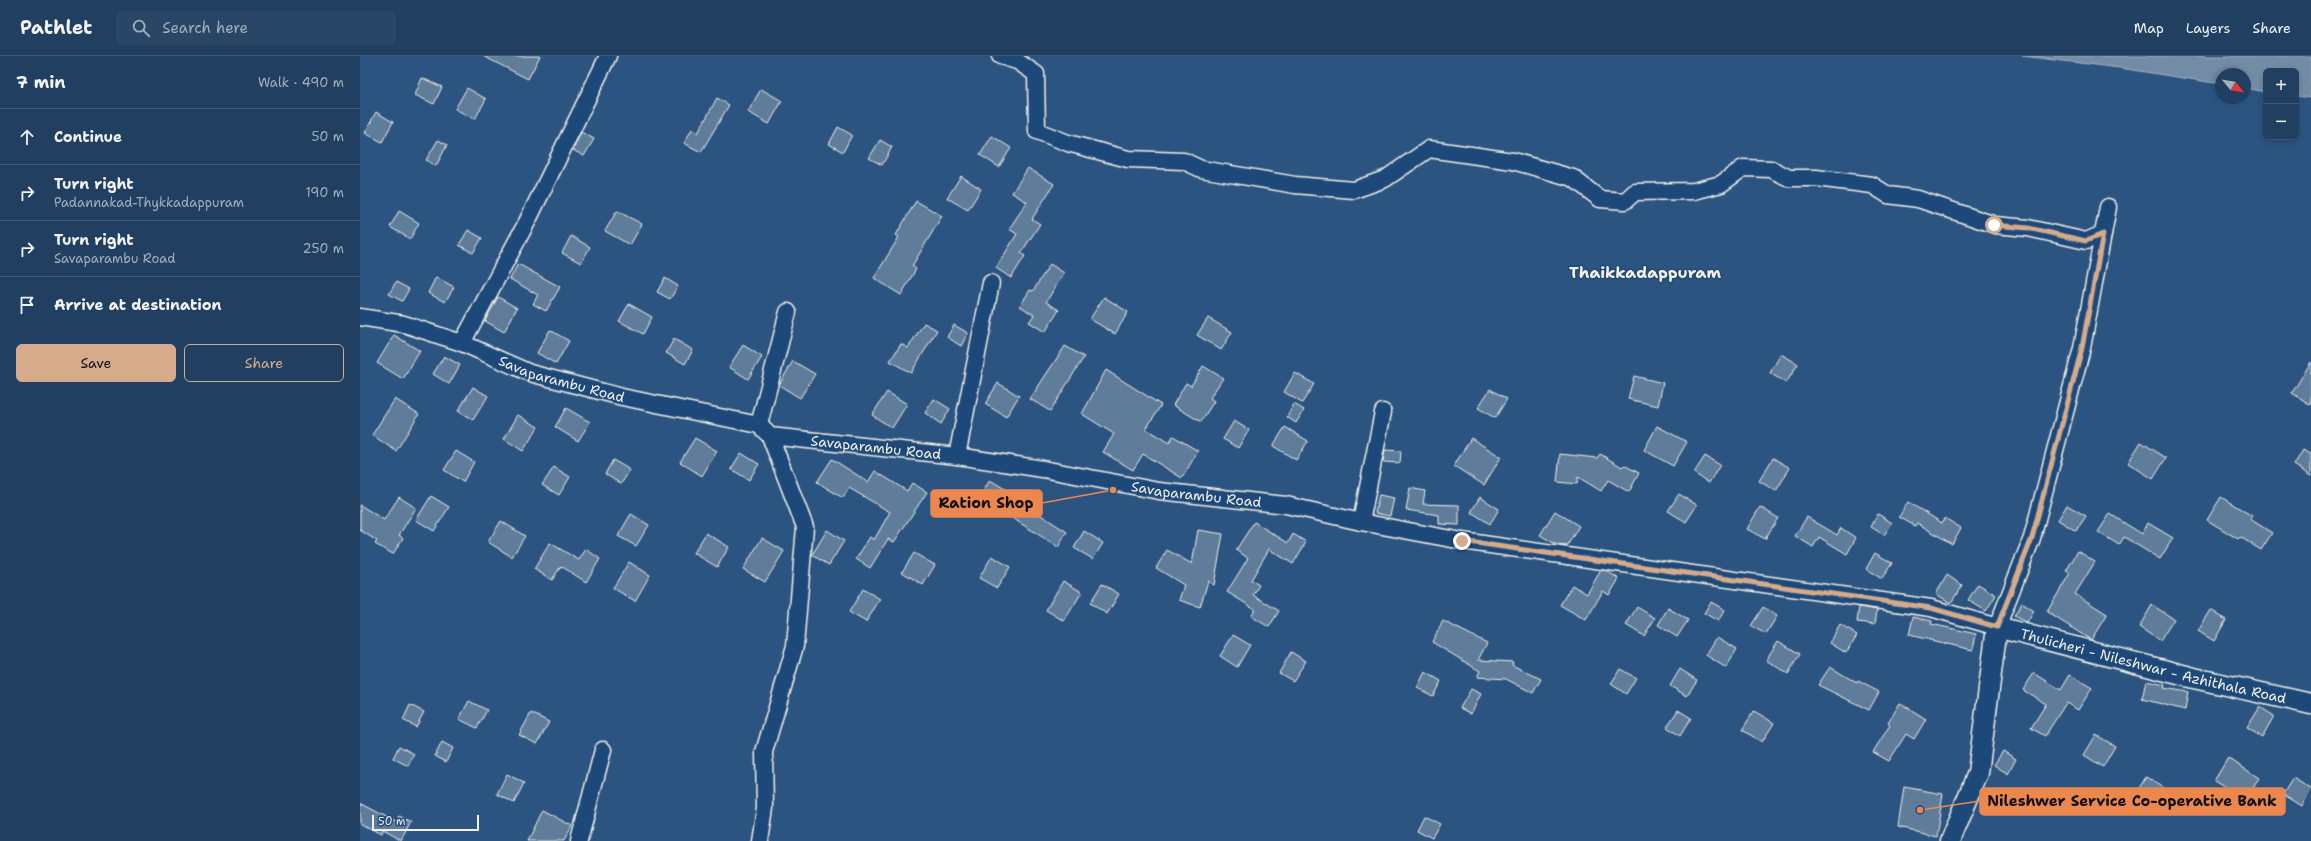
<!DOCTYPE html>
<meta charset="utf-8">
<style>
body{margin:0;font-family:"Shantell Sans",sans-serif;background:#294667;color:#f1f3f6}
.controls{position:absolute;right:12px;top:12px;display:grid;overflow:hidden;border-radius:6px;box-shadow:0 2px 6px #0003}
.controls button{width:36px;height:36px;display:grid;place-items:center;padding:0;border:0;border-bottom:1px solid #3e5876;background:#213f61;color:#f1f3f6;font:20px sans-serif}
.compass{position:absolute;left:1855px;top:12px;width:36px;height:36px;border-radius:50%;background:#213f61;box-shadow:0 2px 6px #0003;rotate:120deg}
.scale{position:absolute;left:12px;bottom:10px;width:107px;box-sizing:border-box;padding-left:4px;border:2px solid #f4f1e8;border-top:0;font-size:11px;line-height:14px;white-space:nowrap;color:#f4f1e8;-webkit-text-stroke:3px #1f4a7a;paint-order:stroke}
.stop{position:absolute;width:12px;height:12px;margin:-9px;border:3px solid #d6ab8b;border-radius:50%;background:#fff}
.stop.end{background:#d6ab8b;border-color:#fff;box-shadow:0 1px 4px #0008}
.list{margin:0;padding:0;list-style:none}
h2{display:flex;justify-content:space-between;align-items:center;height:52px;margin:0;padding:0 16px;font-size:17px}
h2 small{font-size:13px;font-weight:400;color:#a2afbd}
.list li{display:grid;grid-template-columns:26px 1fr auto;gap:12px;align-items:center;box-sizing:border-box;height:56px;padding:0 16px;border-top:1px solid #3e5876}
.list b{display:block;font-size:15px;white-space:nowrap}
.list p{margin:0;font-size:13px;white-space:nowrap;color:#a2afbd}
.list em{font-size:13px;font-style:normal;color:#a2afbd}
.actions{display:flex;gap:8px;padding:12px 16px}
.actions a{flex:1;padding:9px 0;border:1px solid #d6ab8b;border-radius:6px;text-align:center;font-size:14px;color:#d6ab8b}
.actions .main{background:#d6ab8b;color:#111}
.icon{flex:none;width:22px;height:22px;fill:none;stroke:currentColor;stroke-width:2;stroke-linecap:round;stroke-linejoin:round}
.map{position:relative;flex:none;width:1951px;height:785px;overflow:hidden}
header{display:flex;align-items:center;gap:24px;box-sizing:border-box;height:56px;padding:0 20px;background:#213f61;border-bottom:1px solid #3e5876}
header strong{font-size:19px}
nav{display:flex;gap:22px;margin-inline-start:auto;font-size:14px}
.search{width:280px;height:36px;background:#294667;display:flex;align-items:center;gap:10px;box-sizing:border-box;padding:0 14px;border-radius:6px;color:#a2afbd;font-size:15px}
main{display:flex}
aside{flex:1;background:#213f61}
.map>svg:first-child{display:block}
.water{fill:#738ca6;stroke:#a7b4c0}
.building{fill:#5e7b9a;stroke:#f4f1e8}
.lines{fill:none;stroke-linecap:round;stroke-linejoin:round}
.minor-casing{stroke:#f4f1e8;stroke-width:19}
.major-casing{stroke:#f4f1e8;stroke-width:23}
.minor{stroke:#1f4a7a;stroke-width:16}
.major{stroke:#1f4a7a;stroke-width:20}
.route{stroke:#d6ab8b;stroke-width:5}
.labels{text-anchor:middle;stroke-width:3;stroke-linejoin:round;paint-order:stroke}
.street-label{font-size:14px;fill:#f4f1e8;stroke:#1f4a7a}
.quarter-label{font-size:16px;font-weight:bold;fill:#f4f1e8;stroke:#1f4a7a}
.leader{fill:none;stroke:#ec874e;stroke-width:1.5}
.callout-dot{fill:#ec874e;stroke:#1f4a7a;stroke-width:1.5}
.callout{fill:#ec874e;stroke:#ec874e;stroke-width:1.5}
.callout-label{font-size:15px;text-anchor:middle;font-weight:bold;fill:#111}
</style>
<header>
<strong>Pathlet</strong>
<div class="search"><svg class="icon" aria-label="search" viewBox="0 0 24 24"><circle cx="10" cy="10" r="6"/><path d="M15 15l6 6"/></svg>Search here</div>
<nav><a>Map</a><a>Layers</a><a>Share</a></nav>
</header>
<main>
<aside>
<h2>7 min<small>Walk · 490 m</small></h2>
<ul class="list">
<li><svg class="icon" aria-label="ahead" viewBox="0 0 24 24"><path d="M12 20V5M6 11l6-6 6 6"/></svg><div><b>Continue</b></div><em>50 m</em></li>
<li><svg class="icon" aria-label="right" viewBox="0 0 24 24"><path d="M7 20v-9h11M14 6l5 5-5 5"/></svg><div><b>Turn right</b><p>Padannakad-Thykkadappuram</p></div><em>190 m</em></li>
<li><svg class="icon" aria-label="right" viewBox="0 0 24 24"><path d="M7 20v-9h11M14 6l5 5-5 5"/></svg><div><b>Turn right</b><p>Savaparambu Road</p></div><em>250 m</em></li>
<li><svg class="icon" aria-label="arrive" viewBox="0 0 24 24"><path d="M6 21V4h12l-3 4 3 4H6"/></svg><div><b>Arrive at destination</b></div></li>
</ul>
<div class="actions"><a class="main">Save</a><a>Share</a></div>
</aside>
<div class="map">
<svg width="1951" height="785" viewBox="0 0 1951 785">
<rect width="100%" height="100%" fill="#2c5481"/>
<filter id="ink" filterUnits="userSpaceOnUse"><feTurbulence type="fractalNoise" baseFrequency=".025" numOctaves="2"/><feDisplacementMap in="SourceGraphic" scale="8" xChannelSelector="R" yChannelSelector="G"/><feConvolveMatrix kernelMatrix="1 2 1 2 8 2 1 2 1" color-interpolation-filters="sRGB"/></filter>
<g filter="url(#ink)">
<polygon class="water" points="1662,0 1951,0 1951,42 1936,40 1936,15 1906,15 1906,36 1885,32 1885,18 1861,18 1861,28 1760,12"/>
<g class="building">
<polygon points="123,0 180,0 168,23"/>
<polygon points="62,22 82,31 74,48 55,39"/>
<polygon points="107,32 126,43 115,63 95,53"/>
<polygon points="401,33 422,45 409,68 388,56"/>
<polygon points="357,42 369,49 341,96 324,87 332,73 338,77"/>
<polygon points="16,56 33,66 22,86 5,77"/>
<polygon points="478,71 492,79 483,96 469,88"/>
<polygon points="221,76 234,83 224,100 213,94"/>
<polygon points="632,80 651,92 639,111 620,99"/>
<polygon points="78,84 87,89 76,110 66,104"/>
<polygon points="520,84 532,91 522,109 509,102"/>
<polygon points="668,112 694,128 672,163 680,168 661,197 665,200 651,222 636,212 657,178 649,173 667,146 652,137"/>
<polygon points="601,120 621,133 608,154 587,142"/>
<polygon points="556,145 582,160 552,210 556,213 541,239 514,222 539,181 536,179"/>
<polygon points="39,155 59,167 50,183 30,171"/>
<polygon points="257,155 282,168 270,189 245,175"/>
<polygon points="108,174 122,182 113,197 99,189"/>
<polygon points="211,180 230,191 221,207 202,197"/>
<polygon points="158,208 200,231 186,255 173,248 178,239 150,223"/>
<polygon points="690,208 704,217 686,246 699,254 685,276 669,266 674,259 660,250 670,234 673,235"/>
<polygon points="76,221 94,231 85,246 68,237"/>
<polygon points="305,222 318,230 310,243 297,236"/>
<polygon points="36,226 49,233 42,245 29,238"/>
<polygon points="138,241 157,252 144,276 125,265"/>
<polygon points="744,241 768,256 755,278 730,263"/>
<polygon points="269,248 292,261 283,278 259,265"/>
<polygon points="848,262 872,276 861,294 837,279"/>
<polygon points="564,267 577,274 551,317 530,305 541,288 548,292"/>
<polygon points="594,269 608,277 601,290 587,281"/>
<polygon points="190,274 209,285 196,308 177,297"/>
<polygon points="34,279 60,295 43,323 17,307"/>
<polygon points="314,283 333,294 325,308 306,297"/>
<polygon points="383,289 402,301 388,323 369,311"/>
<polygon points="705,290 724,301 690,355 670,343"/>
<polygon points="1421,298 1438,308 1426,327 1410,317"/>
<polygon points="84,300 100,309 89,328 73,318"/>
<polygon points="433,305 455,318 440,342 419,329"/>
<polygon points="1951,306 1951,349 1932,337"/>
<polygon points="843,310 863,322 850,342 854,345 841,366 813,349 826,327 831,330"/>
<polygon points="746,314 801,349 786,373 809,387 813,380 838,395 822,422 783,398 773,414 743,396 754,378 722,358"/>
<polygon points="935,317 954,328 942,347 924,336"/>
<polygon points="1274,320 1303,327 1298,350 1268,343"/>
<polygon points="638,327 659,340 646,361 625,348"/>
<polygon points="113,331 128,340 113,364 98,355"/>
<polygon points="1130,333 1147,343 1135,362 1118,352"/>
<polygon points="527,336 547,348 532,372 512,359"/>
<polygon points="35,343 59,358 36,395 12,379"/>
<polygon points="574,343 590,353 581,368 565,357"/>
<polygon points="934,348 944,354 936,367 927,361"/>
<polygon points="206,352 230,366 218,385 195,371"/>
<polygon points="158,359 178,371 163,395 144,383"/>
<polygon points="874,365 889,374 878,392 863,383"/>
<polygon points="1297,370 1327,386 1313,410 1284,394"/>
<polygon points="925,371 948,385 936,404 913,390"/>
<polygon points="335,382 357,395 342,420 320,406"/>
<polygon points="1111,382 1141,401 1124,429 1094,410"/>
<polygon points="1781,386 1806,402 1793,423 1768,407"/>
<polygon points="1025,394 1041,395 1040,407 1023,406"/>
<polygon points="1943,394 1951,398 1951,420 1934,409"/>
<polygon points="96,395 114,406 103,426 84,414"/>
<polygon points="381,397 399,408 389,424 371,413"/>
<polygon points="1200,398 1237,402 1240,398 1262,411 1264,409 1279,417 1269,436 1248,424 1241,435 1218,421 1217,428 1197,426"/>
<polygon points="1345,400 1360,409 1349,427 1334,417"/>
<polygon points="1413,402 1430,412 1416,435 1399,425"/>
<polygon points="472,403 508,426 515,415 547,435 552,427 567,436 534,486 528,483 510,512 496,503 510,481 514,484 530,456 489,432 483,442 457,426"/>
<polygon points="253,404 270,414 261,428 245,418"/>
<polygon points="194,411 210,421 199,439 182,429"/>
<polygon points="630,424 678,453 676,456 707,476 698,491 635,451 633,456 617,446"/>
<polygon points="1050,432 1065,435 1063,448 1099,449 1099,469 1079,468 1079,459 1046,454"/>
<polygon points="1319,438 1337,449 1326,466 1308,455"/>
<polygon points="1019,439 1034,442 1030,460 1015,457"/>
<polygon points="71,440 89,451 74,475 56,464"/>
<polygon points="39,441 56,452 39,479 43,482 33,498 15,488 17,485 0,474 0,449 24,464"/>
<polygon points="1120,441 1139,453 1130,468 1111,456"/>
<polygon points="1861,441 1892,460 1890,463 1912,477 1901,494 1880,481 1878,483 1847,464"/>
<polygon points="1548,446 1582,467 1585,462 1601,472 1592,488 1557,467 1555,470 1539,461"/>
<polygon points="1707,449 1726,460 1716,475 1698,464"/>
<polygon points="1400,451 1418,462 1405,483 1387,473"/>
<polygon points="1195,455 1219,470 1207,490 1197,489 1180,479"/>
<polygon points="271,458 289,469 276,490 258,480"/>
<polygon points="1518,458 1532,467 1524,479 1511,471"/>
<polygon points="1750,458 1782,478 1788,467 1813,482 1800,503 1764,481 1759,489 1738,476"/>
<polygon points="1447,461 1477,479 1481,472 1496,482 1487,498 1459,481 1453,491 1435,480"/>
<polygon points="141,465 165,480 152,501 128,486"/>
<polygon points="894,466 928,487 933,478 946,486 933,508 909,493 891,524 899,529 893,539 919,555 909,571 891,560 895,553 867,536 888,502 876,494"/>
<polygon points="467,474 484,485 469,509 452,499"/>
<polygon points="838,474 863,478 854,529 848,525 840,551 819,544 824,529 796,512 807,494 832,508"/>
<polygon points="724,475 743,487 733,503 714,492"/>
<polygon points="346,477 369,491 357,511 334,497"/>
<polygon points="402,482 424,495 405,526 383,513"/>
<polygon points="190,487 219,504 226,493 240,503 226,526 201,510 192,524 174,513"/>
<polygon points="1718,495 1735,506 1715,538 1747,558 1731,584 1687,556 1710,517 1706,515"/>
<polygon points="554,497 575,509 563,529 542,516"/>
<polygon points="1515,497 1532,507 1522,523 1506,513"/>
<polygon points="632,500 650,511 637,532 619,522"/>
<polygon points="269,506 290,519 275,545 253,532"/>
<polygon points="1241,514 1247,515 1259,523 1249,539 1243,535 1226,564 1200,549 1212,529 1227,538"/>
<polygon points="1587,519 1602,529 1591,547 1576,538"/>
<polygon points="703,525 722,536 704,565 686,554"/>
<polygon points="742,528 759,538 747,558 730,547"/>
<polygon points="1618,528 1636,539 1626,555 1608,544"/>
<polygon points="503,533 520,543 506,566 489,556"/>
<polygon points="1351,546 1365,554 1358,565 1344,557"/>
<polygon points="1662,547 1674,555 1667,567 1654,560"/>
<polygon points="1792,549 1814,563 1800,585 1779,571"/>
<polygon points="1277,551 1295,562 1284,580 1266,569"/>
<polygon points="1403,551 1417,560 1406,578 1391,570"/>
<polygon points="1499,551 1517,554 1515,568 1497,566"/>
<polygon points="1308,552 1328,564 1317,581 1298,569"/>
<polygon points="1851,554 1866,564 1854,585 1838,575"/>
<polygon points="1553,561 1572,565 1571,568 1616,578 1613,594 1549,579"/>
<polygon points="1083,565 1127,587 1118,604 1153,606 1152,609 1181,623 1173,637 1146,623 1117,621 1120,615 1072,586"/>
<polygon points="1480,569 1497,579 1486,597 1470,587"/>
<polygon points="873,579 890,589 877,611 860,600"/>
<polygon points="1357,581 1377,593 1366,612 1346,599"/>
<polygon points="1418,585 1440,598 1428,618 1406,604"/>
<polygon points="931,596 946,605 933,625 919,617"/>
<polygon points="1470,611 1497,627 1498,625 1519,636 1509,654 1458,629"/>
<polygon points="1260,613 1276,622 1266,638 1251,628"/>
<polygon points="1320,613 1337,624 1327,640 1310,630"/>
<polygon points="1065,616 1081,625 1073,640 1057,632"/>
<polygon points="1674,617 1701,634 1710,619 1732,632 1718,654 1706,647 1685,680 1671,672 1686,648 1663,634"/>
<polygon points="1786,625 1805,629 1804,632 1828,636 1825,654 1782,643"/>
<polygon points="1111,633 1121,638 1111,658 1100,652"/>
<polygon points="109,645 127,654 117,672 99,663"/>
<polygon points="1540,647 1566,663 1554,683 1546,678 1529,705 1513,696 1530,669 1528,667"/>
<polygon points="50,649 64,656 56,671 43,664"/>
<polygon points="1900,651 1914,660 1902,681 1887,672"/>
<polygon points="1318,654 1331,662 1320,680 1307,671"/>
<polygon points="1394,655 1414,667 1402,686 1382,674"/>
<polygon points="171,657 189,666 177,688 159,679"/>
<polygon points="1736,679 1755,690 1743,711 1724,699"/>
<polygon points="82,686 93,692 86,706 75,700"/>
<polygon points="39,690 54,698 48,710 33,702"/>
<polygon points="1643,695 1656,703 1648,718 1634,709"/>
<polygon points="1868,702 1899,722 1886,744 1854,725"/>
<polygon points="147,718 164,727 154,747 137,738"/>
<polygon points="1786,721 1803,732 1793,748 1776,737"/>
<polygon points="1933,722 1951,733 1942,750 1923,738"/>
<polygon points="1544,731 1583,738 1576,780 1538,771"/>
<polygon points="0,747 36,766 39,760 51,766 41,785 22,775 21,779 0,768"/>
<polygon points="182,754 212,770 204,785 167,785"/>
<polygon points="1064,760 1080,768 1072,782 1057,774"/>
</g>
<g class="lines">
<defs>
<g id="minor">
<polyline points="640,0 657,5 676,18 677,75 708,87 768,103 824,105 841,113 935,129 994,134 1025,123 1069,93 1153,105 1213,122 1240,143 1265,145 1275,136 1334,135 1361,128 1383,112 1411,113 1429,122 1456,122 1512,129 1528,139 1558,143 1635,169 1668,172 1726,185 1743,178"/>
<path id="s1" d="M0 261 44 268 102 287 170 317 262 341 399 369 410 380 597 400 683 413 799 435 926 449 1001 466 1102 485 1571 552 1637 571 1672 482 1722 292 1748 151"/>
<polyline points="102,287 167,166 248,0"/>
<polyline points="399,369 428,256"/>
<polyline points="597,400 631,227"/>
<polyline points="1001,466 1023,356"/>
<polyline points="219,785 243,694"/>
<polyline points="400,785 405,752 404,696 435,590 445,471 410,380"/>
</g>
<g id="major">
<path id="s2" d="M1590 785 1618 717 1637 571 1834 622 1951 648"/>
</g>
</defs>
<use href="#minor" class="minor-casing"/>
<use href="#major" class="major-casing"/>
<use href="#minor" class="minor"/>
<use href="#major" class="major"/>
</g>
</g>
<g class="lines" filter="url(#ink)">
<polyline class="route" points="1102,485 1571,552 1637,571 1672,482 1722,292 1743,178 1726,185 1668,172 1634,169"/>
</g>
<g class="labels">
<g class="street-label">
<text dy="5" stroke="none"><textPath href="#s1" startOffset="212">Savaparambu Road</textPath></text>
<text dy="5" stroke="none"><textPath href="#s1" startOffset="537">Savaparambu Road</textPath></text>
<text dy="5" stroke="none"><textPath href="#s1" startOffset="861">Savaparambu Road</textPath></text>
<text dy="5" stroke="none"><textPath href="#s2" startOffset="382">Thulicheri - Nileshwar - Azhithala Road</textPath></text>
</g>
<g class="quarter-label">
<text x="1285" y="222">Thaikkadappuram</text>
</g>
</g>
<path class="leader" d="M753 434L682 447M1560 754L1620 745"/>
<g class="callout-dot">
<circle cx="753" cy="434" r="4"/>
<circle cx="1560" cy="754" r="4"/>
</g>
<g class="callout">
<rect x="571" y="434" width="111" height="27" rx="4"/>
<rect x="1620" y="732" width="305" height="27" rx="4"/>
</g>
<g class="callout-label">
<text x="626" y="452">Ration Shop</text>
<text x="1772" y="750">Nileshwer Service Co-operative Bank</text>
</g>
</svg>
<div class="controls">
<button>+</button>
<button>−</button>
</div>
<svg class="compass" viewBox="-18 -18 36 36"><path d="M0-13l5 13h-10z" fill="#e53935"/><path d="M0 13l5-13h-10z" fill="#a2afbd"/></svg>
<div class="scale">50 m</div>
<div class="stop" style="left:1634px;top:169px"></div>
<div class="stop end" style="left:1102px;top:485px"></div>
</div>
</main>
